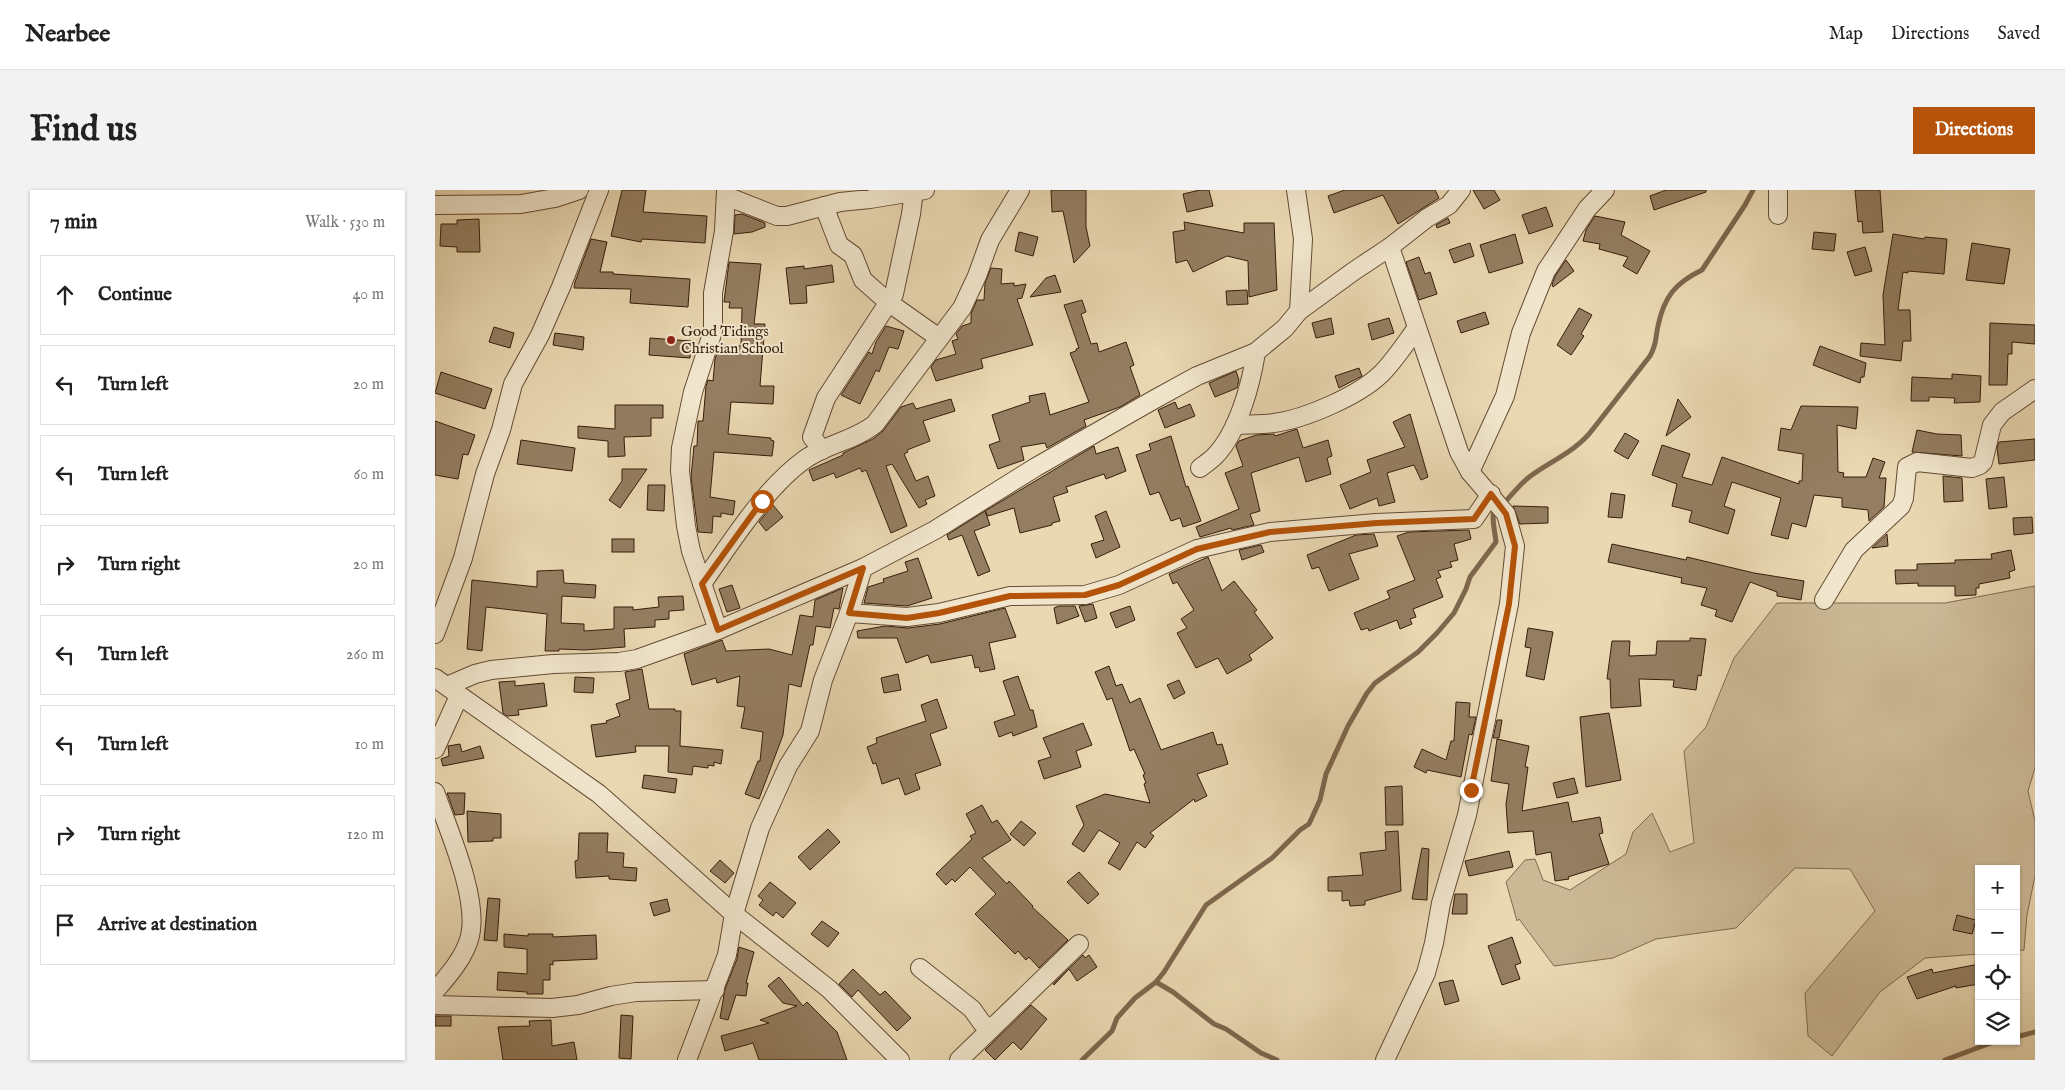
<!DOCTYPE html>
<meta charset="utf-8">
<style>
body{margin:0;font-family:"IM FELL English",serif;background:#f2f2f2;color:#222}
.controls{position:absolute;right:15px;bottom:15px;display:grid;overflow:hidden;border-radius:0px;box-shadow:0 1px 4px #0004}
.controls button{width:45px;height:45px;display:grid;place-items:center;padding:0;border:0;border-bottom:1px solid #e0e0e0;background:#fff;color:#222;font:25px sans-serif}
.stop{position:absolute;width:15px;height:15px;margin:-11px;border:4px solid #b45309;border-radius:50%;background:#fff}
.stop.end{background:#b45309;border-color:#fff;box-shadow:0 1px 5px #0008}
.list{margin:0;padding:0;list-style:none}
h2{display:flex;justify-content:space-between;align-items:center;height:65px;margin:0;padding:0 20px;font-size:21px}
h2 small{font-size:16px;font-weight:400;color:#767676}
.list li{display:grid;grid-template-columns:32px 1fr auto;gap:15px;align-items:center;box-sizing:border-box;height:80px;margin:0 10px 10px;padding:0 10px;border:1px solid #e0e0e0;border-radius:0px}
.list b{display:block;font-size:19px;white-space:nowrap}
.list em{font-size:16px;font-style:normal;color:#767676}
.icon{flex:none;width:28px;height:28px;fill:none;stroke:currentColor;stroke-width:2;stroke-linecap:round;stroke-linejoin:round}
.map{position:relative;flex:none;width:1600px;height:870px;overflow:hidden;border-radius:0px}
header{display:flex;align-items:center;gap:30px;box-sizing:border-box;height:70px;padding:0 25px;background:#fff;border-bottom:1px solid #e0e0e0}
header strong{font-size:24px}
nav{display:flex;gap:28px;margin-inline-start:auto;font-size:18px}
.intro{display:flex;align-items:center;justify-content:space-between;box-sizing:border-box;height:120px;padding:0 30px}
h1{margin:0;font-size:35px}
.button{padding:12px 22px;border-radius:0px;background:#b45309;color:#fff;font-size:18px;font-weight:700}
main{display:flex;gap:30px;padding:0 30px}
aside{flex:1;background:#fff;border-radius:0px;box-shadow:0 1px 4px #0004}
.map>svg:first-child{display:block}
.green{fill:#cbb895;stroke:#816a50}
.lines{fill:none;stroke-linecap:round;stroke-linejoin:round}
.stream{stroke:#7d674d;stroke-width:5}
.building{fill:#947e61;stroke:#371d0a}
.street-casing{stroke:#644c34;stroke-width:20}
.street{stroke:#f1e6cd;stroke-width:18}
.route{stroke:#b45309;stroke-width:6}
.poi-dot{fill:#8f2418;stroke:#f1e6cd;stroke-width:2}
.labels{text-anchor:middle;stroke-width:4;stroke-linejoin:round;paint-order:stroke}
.poi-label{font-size:15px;fill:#371d0a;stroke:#f1e6cd;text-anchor:start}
</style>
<header>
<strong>Nearbee</strong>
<nav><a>Map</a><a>Directions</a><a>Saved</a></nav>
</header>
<div class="intro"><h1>Find us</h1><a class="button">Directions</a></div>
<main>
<aside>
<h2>7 min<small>Walk · 530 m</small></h2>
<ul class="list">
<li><svg class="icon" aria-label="ahead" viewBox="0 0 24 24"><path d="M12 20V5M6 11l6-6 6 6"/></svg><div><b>Continue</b></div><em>40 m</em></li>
<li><svg class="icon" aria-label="left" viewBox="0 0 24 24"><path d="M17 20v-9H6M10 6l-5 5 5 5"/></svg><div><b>Turn left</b></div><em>20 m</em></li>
<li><svg class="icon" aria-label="left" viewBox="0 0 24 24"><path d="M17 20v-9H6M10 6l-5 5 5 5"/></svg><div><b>Turn left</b></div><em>60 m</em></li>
<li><svg class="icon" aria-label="right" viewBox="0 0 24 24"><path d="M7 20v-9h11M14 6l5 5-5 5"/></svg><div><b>Turn right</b></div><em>20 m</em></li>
<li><svg class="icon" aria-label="left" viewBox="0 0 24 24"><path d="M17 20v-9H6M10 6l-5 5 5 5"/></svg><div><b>Turn left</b></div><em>260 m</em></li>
<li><svg class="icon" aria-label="left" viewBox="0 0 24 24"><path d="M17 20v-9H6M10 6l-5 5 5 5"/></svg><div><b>Turn left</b></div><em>10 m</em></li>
<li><svg class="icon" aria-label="right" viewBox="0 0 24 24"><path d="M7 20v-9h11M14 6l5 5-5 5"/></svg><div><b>Turn right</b></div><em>120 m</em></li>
<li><svg class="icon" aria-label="arrive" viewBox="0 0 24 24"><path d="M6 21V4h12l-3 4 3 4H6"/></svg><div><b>Arrive at destination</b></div></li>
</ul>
</aside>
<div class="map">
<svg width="1600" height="870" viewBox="0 0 1600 870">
<rect width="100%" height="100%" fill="#e9d8b2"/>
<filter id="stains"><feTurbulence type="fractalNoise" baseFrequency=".004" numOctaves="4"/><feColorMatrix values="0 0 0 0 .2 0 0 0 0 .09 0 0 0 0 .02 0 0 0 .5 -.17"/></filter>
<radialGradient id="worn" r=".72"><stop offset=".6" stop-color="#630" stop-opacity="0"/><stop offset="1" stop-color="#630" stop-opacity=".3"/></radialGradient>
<polygon class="green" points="1600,396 1600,578 1593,601 1600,631 1600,686 1592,725 1589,760 1581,761 1581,679 1544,679 1544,764 1490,768 1445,802 1397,866 1373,846 1370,803 1440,721 1415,679 1360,678 1301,738 1221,749 1178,768 1119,776 1084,729 1082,731 1071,692 1090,670 1100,669 1108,690 1135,700 1191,664 1198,642 1217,623 1235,662 1259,653 1249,561 1271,537 1299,468 1342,413 1510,413"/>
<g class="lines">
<g class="stream">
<path d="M1069 313C1077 305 1084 295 1093 288 1115 271 1141 262 1158 239L1215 166C1222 154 1220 149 1223 136 1229 107 1240 93 1267 80L1310 15 1318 0"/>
<polyline points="721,792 738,802 779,834 791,839 826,863 842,870"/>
<polyline points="1581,847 1600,842"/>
<path d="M647 870 677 841 682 828 700 808 721 792 729 782 771 715 837 668 865 640 874 634 885 610 891 584 913 536 932 503 940 493 983 462 1002 443 1019 423 1031 399 1035 387 1061 352C1060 340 1056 330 1059 318"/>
<polyline points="1510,870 1561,851"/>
</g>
</g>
<g class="building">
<polygon points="187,0 211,0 208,22 272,26 270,53 207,49 206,52 176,46"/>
<polygon points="616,0 651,0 651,37 655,56 639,73 628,21 617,22"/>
<polygon points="765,0 774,0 778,16 752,22 748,4"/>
<polygon points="910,0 1000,0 1004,8 963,34 948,5 899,23 893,6"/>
<polygon points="1038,0 1059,0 1065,10 1049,19"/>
<polygon points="1231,0 1271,0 1271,2 1219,20 1215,6"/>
<polygon points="1420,0 1445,0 1448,42 1428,43 1427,31 1423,32"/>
<polygon points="1111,17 1118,36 1094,44 1087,25"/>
<polygon points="307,24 330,33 330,37 317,42 299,44 300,25"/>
<polygon points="1160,26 1190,32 1186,45 1215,61 1202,84 1188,76 1193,67 1164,59 1165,54 1148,51 1151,40"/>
<polygon points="1013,28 1015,33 1002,38 1001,35"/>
<polygon points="44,29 45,62 22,62 22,57 5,56 6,34 22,34 22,30"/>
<polygon points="749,32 809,43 809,33 839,33 842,100 814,107 813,71 792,66 758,82 752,70 741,73 738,42 750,40"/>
<polygon points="584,42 603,47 598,66 580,61"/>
<polygon points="1379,42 1401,44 1399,61 1377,59"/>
<polygon points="1080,44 1088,73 1054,83 1045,55"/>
<polygon points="1458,44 1489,49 1490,47 1512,49 1509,84 1473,81 1473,83 1468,82 1463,120 1475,120 1476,151 1468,151 1466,171 1425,166 1426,153 1450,155 1448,105"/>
<polygon points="156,49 172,52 165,82 178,82 178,84 255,89 253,117 195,113 196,99 139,98 140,92"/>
<polygon points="1035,53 1039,66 1019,73 1014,60"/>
<polygon points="1537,53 1575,59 1569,94 1531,90"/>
<polygon points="1430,57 1437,81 1420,86 1412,62"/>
<polygon points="984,67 990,84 995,82 1002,104 984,110 971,72"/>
<polygon points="1131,70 1139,81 1118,97 1117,95 1120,86"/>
<polygon points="294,72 326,74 319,134 330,134 325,196 339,196 338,214 296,212 293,244 336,248 336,250 339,251 337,266 279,262 275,307 300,311 298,325 286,323 286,327 278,326 277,343 263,342 256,287 259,256 262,256 263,231 268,231 271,196 273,190 278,191 280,169 285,155 306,156 307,118 294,118 295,112 289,112"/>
<polygon points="397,75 399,92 371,96 372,113 355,114 351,78 369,76 369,79"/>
<polygon points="556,78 567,79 566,94 579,93 579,96 591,94 587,108 582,109 598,155 546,169 548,178 501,191 496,177 501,170 521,164 517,151 523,149 521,144 527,136 536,133 536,124 542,110 549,110 550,93"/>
<polygon points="620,85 626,102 595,107 611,88"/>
<polygon points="812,100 813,114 792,115 791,101"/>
<polygon points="647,110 651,122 646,124 656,154 662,153 664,162 691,152 699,175 695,177 705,205 685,217 649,230 651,236 612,258 610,253 586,257 589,270 563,279 554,255 565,251 557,225 595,212 594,206 610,203 615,225 654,212 635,163 641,161 641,159 644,158 629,115"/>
<polygon points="1144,118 1157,125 1146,144 1149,146 1136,165 1122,155"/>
<polygon points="1050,122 1054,134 1026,143 1022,131"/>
<polygon points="896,128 899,144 881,148 877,133"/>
<polygon points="954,128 959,143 937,150 933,134"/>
<polygon points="1555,133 1600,135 1600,154 1577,152 1577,164 1573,164 1572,195 1554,195"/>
<polygon points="451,136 469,141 463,159 454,157 444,182 441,180 425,214 406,205 434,162 437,164 441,152"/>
<polygon points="59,137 79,143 75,158 54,152"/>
<polygon points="120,143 149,147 148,160 118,155"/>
<polygon points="215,148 256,151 255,168 214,165"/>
<polygon points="1385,156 1431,173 1429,187 1426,187 1425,193 1378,175"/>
<polygon points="924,178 927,186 904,198 900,186"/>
<polygon points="801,181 804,190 802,198 780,207 774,193"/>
<polygon points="6,182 57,199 50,219 0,203"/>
<polygon points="1517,184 1546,186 1545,212 1519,213 1520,208 1494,207 1494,211 1476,211 1477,187 1517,189"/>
<polygon points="516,209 520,221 488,231 495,251 472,260 473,262 469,264 481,291 493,286 500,306 490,310 492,314 484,318 457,274 451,276 472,336 456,343 431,280 427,282 425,278 401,288 399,283 378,291 374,280 408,265 408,263 438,249 448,241 466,217 478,213 481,219"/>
<polygon points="1243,209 1256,227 1231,246"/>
<polygon points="740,212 743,219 755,214 760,226 730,238 723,220"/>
<polygon points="180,215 228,215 228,228 216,228 216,246 189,247 190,266 173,267 173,251 143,248 143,236 180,239"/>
<polygon points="1366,216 1423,217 1421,239 1402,235 1403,282 1409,283 1408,287 1431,287 1438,268 1450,272 1444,288 1451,288 1449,317 1434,331 1433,320 1407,317 1407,308 1379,305 1371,337 1357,333 1353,349 1336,345 1346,308 1297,292 1289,316 1300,320 1293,344 1254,332 1257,321 1237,316 1242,294 1217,285 1227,255 1255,264 1247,287 1277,295 1287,267 1364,294 1364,291 1367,291 1368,264 1343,260 1346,238 1356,240"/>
<polygon points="975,224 993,287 986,290 979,275 952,283 960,312 944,316 942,308 915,319 905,295 936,282 932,270 970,257 958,232"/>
<polygon points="0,231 40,245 33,265 28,264 23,289 0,285"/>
<polygon points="862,239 868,258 893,250 897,266 892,268 896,284 871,292 864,267 816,283 825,321 815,324 819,335 797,340 796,338 765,347 761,337 804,319 790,283 808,276 801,256 804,251 821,245 839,244 840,246"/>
<polygon points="1482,240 1502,244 1526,245 1527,266 1477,262"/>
<polygon points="1190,243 1204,251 1193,269 1179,261"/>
<polygon points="736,246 751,297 753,296 766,331 748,337 745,328 736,331 724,302 715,305 701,265 716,260 714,254"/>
<polygon points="1600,249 1600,270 1564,274 1562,258 1564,252"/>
<polygon points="86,250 140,258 137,281 82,274"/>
<polygon points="659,256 661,264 683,257 691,281 671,289 669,284 631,297 633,302 618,307 625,331 617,333 617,335 585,343 579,318 553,326 550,321"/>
<polygon points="187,279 212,279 185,318 174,310 187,291"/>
<polygon points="1508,286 1527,288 1528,311 1509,312"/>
<polygon points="1569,287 1572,317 1554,319 1551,289"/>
<polygon points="213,295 230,295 229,321 212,320"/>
<polygon points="1176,303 1190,305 1187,328 1173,327"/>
<polygon points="338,315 348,327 331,341 324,332"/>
<polygon points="1078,316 1113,317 1113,333 1085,334"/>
<polygon points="550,321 555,335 539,341 555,381 543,386 527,345 514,350 512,345"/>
<polygon points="671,321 685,357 661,368 656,354 669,350 660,326"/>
<polygon points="1597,327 1598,343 1579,345 1578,328"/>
<polygon points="1034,340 1036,349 1019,354 1023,370 1015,372 1017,377 1003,381 1006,387 1001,389 1008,407 978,419 981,427 975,429 977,434 965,439 962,430 934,441 933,438 926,440 919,423 955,408 952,401 980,390 962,346 974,342"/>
<polygon points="939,344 943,356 914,364 924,389 894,401 884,377 877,379 872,365 921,345"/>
<polygon points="1452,344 1453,356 1437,358"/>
<rect x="177" y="349" width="22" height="13"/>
<polygon points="1177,354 1251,370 1252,367 1319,383 1369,391 1366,410 1342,406 1342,402 1315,392 1297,432 1280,426 1282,420 1266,415 1272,398 1246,393 1247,388 1173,372"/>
<polygon points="826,355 829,362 807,370 804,360"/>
<polygon points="1576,360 1580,380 1574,382 1575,388 1544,394 1544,398 1541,398 1541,405 1520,406 1520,396 1483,396 1483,393 1461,394 1460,380 1482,380 1482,374 1520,373 1520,370 1557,369 1556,364"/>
<polygon points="773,367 787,401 799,391 822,420 819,422 838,448 814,465 817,470 792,484 783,468 761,478 742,443 752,438 746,429 759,420 742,392 738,394 734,384"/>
<polygon points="483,368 497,408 472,416 429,413 433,397 449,392 448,389 473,381 470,372"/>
<polygon points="128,380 129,393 161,395 160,408 127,406 126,433 149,434 149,441 179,439 179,417 198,417 198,420 224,417 223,407 248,406 249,420 234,421 234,429 220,430 220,437 189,439 190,457 150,460 124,459 124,461 110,461 112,424 51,417 47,461 32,459 37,390 102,397 102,381"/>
<polygon points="297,395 305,418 292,422 284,399"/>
<polygon points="408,398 404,419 399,418 395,438 381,436 378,455 375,455 366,497 354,494 348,545 324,609 310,604 323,571 325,571 328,542 306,538 310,517 302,516 305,486 282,493 281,488 257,495 249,464 287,450 291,461 334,459 357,465 365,425 378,427 380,410"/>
<polygon points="658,414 662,428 650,432 644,416"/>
<polygon points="624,416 640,416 644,426 622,434 619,418"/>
<polygon points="695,416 700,430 681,438 675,423"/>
<polygon points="570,418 581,447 554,453 560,479 545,482 544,477 540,478 537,465 496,473 493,465 471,473 462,448 423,448 422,441 450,436 473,438 505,434"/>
<polygon points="1093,438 1118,442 1109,490 1091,486 1096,458 1090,457"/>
<polygon points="1255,448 1271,449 1266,486 1263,485 1261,500 1238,497 1239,490 1204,489 1206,516 1176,518 1175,489 1172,489 1177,451 1195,451 1194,466 1221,465 1222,451 1255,451"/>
<polygon points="674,476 681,496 687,494 695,513 705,508 726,560 778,542 782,555 787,554 793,574 762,584 772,606 760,612 759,609 715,643 719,646 710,658 702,652 685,680 673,673 685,653 664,640 649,662 637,654 649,635 641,616 670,604 715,613 709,594 711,593 708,585 710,584 699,559 695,561 677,508 672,510 660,482"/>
<polygon points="207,479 214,519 240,519 240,521 246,521 245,556 288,560 286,574 279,572 279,576 273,575 273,578 258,576 257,585 233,582 234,556 200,556 201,562 161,567 156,535 172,533 171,531 185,526 181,514 195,509 190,482"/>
<polygon points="463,484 466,500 449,503 446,488"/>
<polygon points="583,486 595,520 598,520 602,537 578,546 577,542 564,547 559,532 580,525 568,491"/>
<polygon points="140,487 159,488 158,503 139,502"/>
<polygon points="744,490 750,503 739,509 732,495"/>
<polygon points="80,491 80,496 109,493 112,516 83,520 84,525 72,526 68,523 64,492"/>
<polygon points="502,509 512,538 495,544 506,575 480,584 485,599 470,605 464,588 447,594 441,573 438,574 432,557 442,553 441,548 491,531 486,515"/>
<polygon points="1021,512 1035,513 1034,527 1041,527 1037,545 1034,544 1026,587 992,580 991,583 979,577 987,559 1011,570 1016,551 1019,551"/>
<polygon points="1174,523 1186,590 1151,597 1145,527"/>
<polygon points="1062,530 1067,530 1064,548 1058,548"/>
<polygon points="648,533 657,555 641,561 646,577 609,589 603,571 616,567 608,548"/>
<polygon points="1062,549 1094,556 1090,577 1093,577 1087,621 1133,612 1137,632 1165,627 1168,643 1164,644 1174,674 1133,687 1134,689 1120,691 1116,662 1101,665 1098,641 1073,643 1071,614 1074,594 1056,591"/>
<polygon points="25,554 27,562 45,556 49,568 8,576 6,569 14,566 13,556"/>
<polygon points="209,585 242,589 240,603 207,598"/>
<polygon points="1139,588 1143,603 1122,608 1118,593"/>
<polygon points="967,596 968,635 951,635 950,597"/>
<polygon points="12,603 30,603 29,624 20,625"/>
<polygon points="547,615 557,633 562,630 576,650 547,668 572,694 574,691 598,716 597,717 633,750 604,778 594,767 591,770 583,761 580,764 540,724 561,704 535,677 520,692 517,689 511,695 501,684 537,649 535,646 541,643 531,624"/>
<polygon points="32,621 66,624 66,648 58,648 58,651 33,652"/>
<polygon points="586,631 601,643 589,656 575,644"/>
<polygon points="393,639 405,652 375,680 363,667"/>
<polygon points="963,641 966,701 930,711 930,715 915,716 914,710 907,711 907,701 893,701 893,687 928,685 925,663 951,660 950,642"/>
<polygon points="144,643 173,643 172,662 189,663 188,677 202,678 201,691 174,689 174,686 141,688 140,671 143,670"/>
<polygon points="987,658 994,659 992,710 977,709"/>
<polygon points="1074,661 1078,677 1034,686 1030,671"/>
<polygon points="285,670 299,683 290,693 275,681"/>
<polygon points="644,682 664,704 653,714 632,692"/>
<polygon points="335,692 361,713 348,728 341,722 338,726 324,715 328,710 323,706"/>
<polygon points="1020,704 1032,704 1032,724 1017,724"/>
<polygon points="53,708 65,709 62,751 49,750"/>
<polygon points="232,709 235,721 219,726 215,713"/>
<polygon points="1522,725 1541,730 1537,744 1518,740"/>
<polygon points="387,731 404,743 393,757 376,744"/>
<polygon points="69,744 93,746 93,744 118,744 118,747 161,745 162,769 118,771 118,775 115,774 115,790 108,790 108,804 92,804 92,802 62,800 63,782 92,784 92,759 69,757"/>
<polygon points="1077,747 1086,773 1080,775 1085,789 1067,795 1053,756"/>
<polygon points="304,757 319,762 311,793 313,793 311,806 301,805 293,830 285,828 290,799 302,769"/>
<polygon points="648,765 650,768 654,765 662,777 642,791 634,779 619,795 618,794"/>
<polygon points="1544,774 1544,794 1521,798 1521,796 1482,809 1472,787 1497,779 1498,783"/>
<polygon points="418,779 445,805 450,801 476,828 462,841 423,800 417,807 404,794"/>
<polygon points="344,787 368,816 372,812 402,842 412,870 324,870 318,853 290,861 286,846 334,833 325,830 362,816 348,813 333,796"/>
<polygon points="1018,790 1024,811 1010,815 1004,793"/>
<polygon points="596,815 612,829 586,860 578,852 560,870 550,860"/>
<polygon points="186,825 198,826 196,869 184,868"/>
<rect x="0" y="826" width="16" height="10"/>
<polygon points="116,830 117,856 139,852 142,870 68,870 63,837 95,836 94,831"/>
</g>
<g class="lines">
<defs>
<g id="street">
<polyline points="861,0 868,49 864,121"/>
<polyline points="1343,0 1343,25"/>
<polyline points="291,6 342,26 352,26 405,12 435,9 490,0"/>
<polyline points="0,15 86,14 120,8 144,0"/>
<polyline points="389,16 404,55 418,65 428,90 453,112 504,148"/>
<path d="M800 235C813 234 826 235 839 233 870 229 923 206 946 184 959 171 970 154 981 139"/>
<polyline points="387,260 377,247 391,208 459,104 476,24 479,0"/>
<path d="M765 278C770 274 775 271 780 266 803 242 816 195 821 162"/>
<polyline points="1035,282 1070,206 1086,143 1111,81 1152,19 1170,0"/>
<path d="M267 394C294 355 330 298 369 270 390 254 419 251 440 234L527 118 542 86 555 50 585 0"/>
<polyline points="1389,410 1419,360 1466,316 1469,308 1472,277 1482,272 1537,278 1545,275 1548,272 1557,235 1567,222 1600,199"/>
<polyline points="414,423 472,427 504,423 575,406 650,405 684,395 762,359 835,342 941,333 1039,329 1056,304"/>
<polyline points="283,440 256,361 251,336 245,281 246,258 258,202 278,141 278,103 289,41 291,0"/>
<polyline points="0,444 28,368 50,284 66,240 78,194 105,145 126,97 164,0"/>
<polyline points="0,488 164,604 299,724 394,799 465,870"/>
<polyline points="12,496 40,484 56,480 118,474 184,472 202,469 283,440 428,378 500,340 601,277 720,209 762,186 821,162 850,138 864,121 919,81 955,57 992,28 1014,15 1026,0"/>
<polyline points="0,559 24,506"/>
<path d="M0 602C13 639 44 708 35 746 30 767 13 786 0 801"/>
<polyline points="485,778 537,819 547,833 556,839 524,870"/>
<polyline points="0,815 117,818 143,815 176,806 201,802 280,800"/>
<polyline points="556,839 644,754"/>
<polyline points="252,870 292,765 299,724 325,638 353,576 375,541 388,490 414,423 428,378"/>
<polyline points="950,870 991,783 999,753 1006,713 1032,625 1074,414 1080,356 1071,324 1035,282 1024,262 955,57"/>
</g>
</defs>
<use href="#street" class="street-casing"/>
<use href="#street" class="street"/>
</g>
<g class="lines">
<polyline class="route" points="327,311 267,394 283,440 428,378 414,423 472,428 504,423 575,406 650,405 684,395 762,359 835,342 942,333 1039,329 1056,304 1071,324 1080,356 1074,414 1036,600"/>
</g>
<circle class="poi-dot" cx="236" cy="150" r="5"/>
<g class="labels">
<g class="poi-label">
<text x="246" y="146">Good Tidings<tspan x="246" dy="17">Christian School</tspan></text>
</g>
</g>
<rect width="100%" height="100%" filter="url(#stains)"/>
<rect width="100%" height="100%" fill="url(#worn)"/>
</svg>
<div class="controls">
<button>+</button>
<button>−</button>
<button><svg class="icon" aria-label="locate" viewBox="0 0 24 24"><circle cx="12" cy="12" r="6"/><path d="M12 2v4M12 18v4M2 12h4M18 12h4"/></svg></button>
<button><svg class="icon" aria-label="layers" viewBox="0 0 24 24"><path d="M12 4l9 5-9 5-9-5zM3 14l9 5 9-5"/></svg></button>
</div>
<div class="stop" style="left:327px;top:311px"></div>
<div class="stop end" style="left:1036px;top:600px"></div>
</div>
</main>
